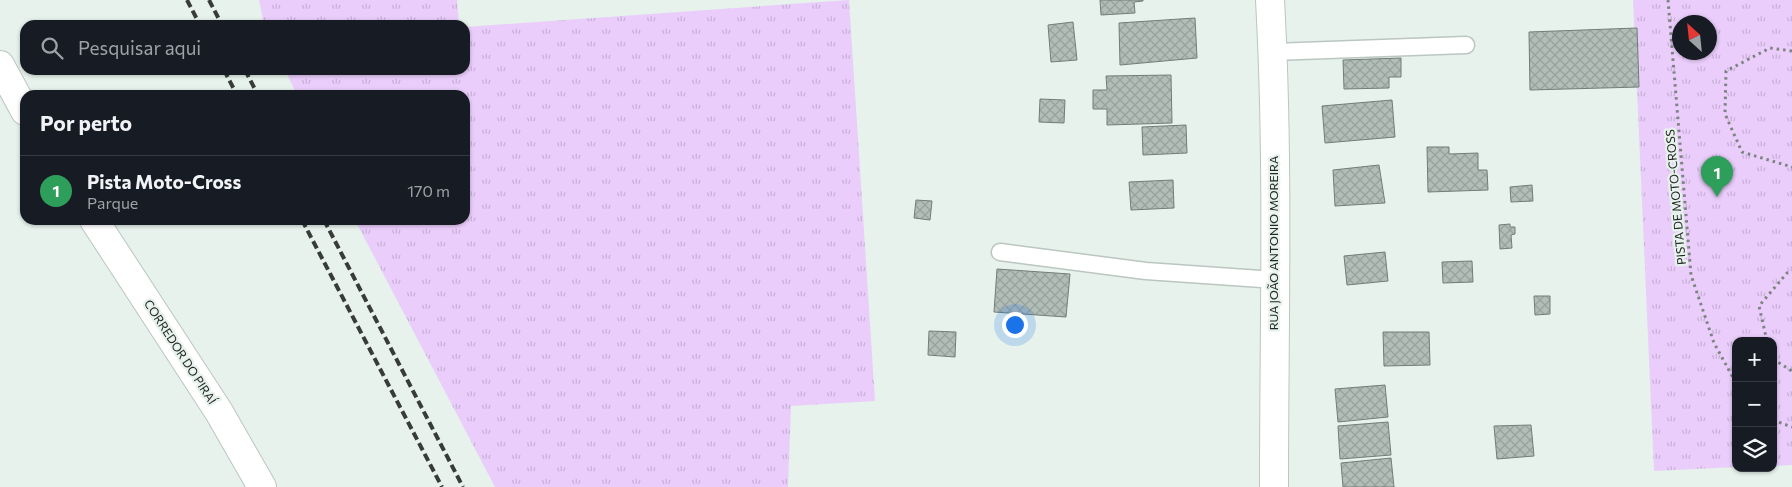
<!DOCTYPE html>
<html lang="pt">
<meta charset="utf-8">
<style>
body{margin:0;font-family:Commissioner,sans-serif;background:#20242c;color:#f1f3f6}
.controls{position:absolute;right:15px;bottom:15px;display:grid;overflow:hidden;border-radius:10px;box-shadow:0 1px 4px #0004}
.controls button{width:45px;height:45px;display:grid;place-items:center;padding:0;border:0;border-bottom:1px solid #363941;background:#171b24;color:#f1f3f6;font:25px sans-serif}
.compass{position:absolute;left:1672px;top:15px;width:45px;height:45px;border-radius:50%;background:#171b24;box-shadow:0 1px 4px #0004;rotate:333deg}
.you{position:absolute;left:1014px;top:324px;width:18px;height:18px;margin:-12px;border:4px solid #fff;border-radius:50%;background:#1a73e8;box-shadow:0 0 0 8px #1a73e833}
.badge{display:grid;place-items:center;width:32px;height:32px;border-radius:50%;background:#c2a0d5;color:#fff;font-size:16px;font-weight:700}
.pin{position:absolute;translate:-50% -41px;filter:drop-shadow(0 1px 2px #0008)}
.pin::after{content:'';position:absolute;top:26px;width:18px;height:15px;background:inherit;clip-path:polygon(0 0,100% 0,50% 100%)}
.list{margin:0;padding:0;list-style:none}
h2{display:flex;justify-content:space-between;align-items:center;height:65px;margin:0;padding:0 20px;font-size:21px}
h2 small{font-size:16px;font-weight:400;color:#9ea1a6}
.list li{display:grid;grid-template-columns:32px 1fr auto;gap:15px;align-items:center;box-sizing:border-box;height:70px;padding:0 20px;border-top:1px solid #363941}
.list b{display:block;font-size:19px;white-space:nowrap}
.list p{margin:0;font-size:16px;white-space:nowrap;color:#9ea1a6}
.list em{font-size:16px;font-style:normal;color:#9ea1a6}
.icon{flex:none;width:28px;height:28px;fill:none;stroke:currentColor;stroke-width:2;stroke-linecap:round;stroke-linejoin:round}
.map{position:relative;flex:none;width:1792px;height:487px;overflow:hidden}
.search{position:absolute;background:#171b24;box-shadow:0 1px 4px #0004;left:20px;top:20px;width:450px;height:55px;display:flex;align-items:center;gap:12px;box-sizing:border-box;padding:0 18px;border-radius:15px;color:#9ea1a6;font-size:19px}
.panel{position:absolute;background:#171b24;box-shadow:0 1px 4px #0004;left:20px;top:90px;width:450px;height:135px;border-radius:15px}
.map>svg:first-child{display:block}
.grass{fill:url(#grass-tufts);fill-rule:evenodd}
.building{fill:url(#building-cross-hatch);stroke:#737d78}
.lines{fill:none;stroke-linecap:round;stroke-linejoin:round}
.lane-casing{stroke:#bbc6c0;stroke-width:19}
.street-casing{stroke:#bbc6c0;stroke-width:30}
.secondary-casing{stroke:#bbc6c0;stroke-width:30}
.path{stroke:#7c847f;stroke-width:3;stroke-dasharray:2.5 4;stroke-linecap:butt}
.lane{stroke:#fff;stroke-width:16}
.street{stroke:#fff;stroke-width:28}
.secondary{stroke:#fff;stroke-width:28}
.rail{stroke:#373c39;stroke-width:4;stroke-dasharray:8 4;stroke-linecap:butt}
.labels{text-anchor:middle;stroke-width:4.5;stroke-linejoin:round;paint-order:stroke}
.street-label{font-size:12px;fill:#232725;stroke:#e6f2eb}
</style>
<div class="map">
<svg width="1792" height="487" viewBox="0 0 1792 487">
<defs>
<pattern id="grass-tufts" width="24" height="20" patternUnits="userSpaceOnUse" patternTransform="scale(1.25)"><rect width="24" height="20" fill="#eacdfb"/><path d="M3 7l-1-3M5 7V3M7 7l1-3M15 17l-1-3M17 17v-4M19 17l1-3" fill="none" stroke="#c8b0d7"/></pattern>
<pattern id="building-cross-hatch" width="8" height="8" patternUnits="userSpaceOnUse" patternTransform="scale(1.25)"><rect width="8" height="8" fill="#b1bdb7"/><path d="M0 0l8 8M0 8l8-8" fill="none" stroke="#98a29d"/></pattern>
</defs>
<rect width="100%" height="100%" fill="#e6f2eb"/>
<g class="grass">
<polygon points="259,0 457,0 459,25 264,25"/>
<polygon points="849,0 875,401 791,406 788,487 495,487 355,220 465,220 465,95 297,95 285,70 465,70 465,27"/>
<path d="M1633 0H1792V465L1773 466V341H1736V467L1654 471ZM1680 22H1710V52H1680Z"/>
</g>
<g class="building">
<polygon points="1100,0 1143,0 1143,1 1134,2 1135,13 1101,15"/>
<polygon points="1195,18 1197,58 1120,65 1119,23"/>
<polygon points="1073,22 1077,60 1051,62 1048,25"/>
<polygon points="1637,28 1639,87 1530,90 1529,32"/>
<polygon points="1401,58 1401,77 1389,77 1389,88 1344,89 1343,60"/>
<polygon points="1171,75 1172,123 1107,125 1107,109 1093,109 1093,90 1107,90 1106,76"/>
<polygon points="1040,99 1065,100 1064,123 1039,122"/>
<polygon points="1392,100 1395,137 1325,143 1322,106"/>
<polygon points="1186,125 1187,153 1143,155 1142,127"/>
<polygon points="1427,147 1449,147 1449,154 1478,153 1478,170 1487,170 1488,190 1428,192"/>
<polygon points="1379,165 1385,203 1335,206 1333,170"/>
<polygon points="1173,180 1174,208 1131,210 1129,182"/>
<polygon points="1532,185 1533,201 1511,202 1510,187"/>
<polygon points="916,200 932,201 930,220 914,218"/>
<polygon points="1510,224 1510,227 1515,227 1515,234 1511,235 1512,248 1500,249 1499,225"/>
<polygon points="1385,252 1388,281 1347,285 1344,256"/>
<polygon points="1472,261 1473,282 1443,283 1442,262"/>
<polygon points="997,269 1070,274 1066,317 994,312"/>
<polygon points="1534,296 1550,296 1550,314 1535,315"/>
<polygon points="929,331 956,332 955,357 928,355"/>
<polygon points="1383,332 1429,332 1430,365 1384,366"/>
<polygon points="1385,385 1388,417 1338,422 1335,389"/>
<polygon points="1388,422 1391,455 1340,459 1338,426"/>
<polygon points="1531,425 1534,456 1497,459 1494,426"/>
<polygon points="1391,458 1394,487 1343,487 1341,463"/>
</g>
<g class="lines">
<defs>
<g id="lane">
<polyline points="1273,52 1466,45"/>
<polyline points="1000,252 1146,271 1277,280"/>
</g>
<g id="street">
<polyline points="0,65 25,111"/>
<polyline points="94,220 219,412 262,487"/>
</g>
<path id="secondary" d="M1270 0C1279 162 1274 325 1274 487"/>
</defs>
<use href="#lane" class="lane-casing"/>
<use href="#street" class="street-casing"/>
<use href="#secondary" class="secondary-casing"/>
<g class="path">
<polyline points="1668,0 1691,275 1714,343 1736,383"/>
<polyline points="1792,51 1770,48 1726,71 1725,114 1742,152 1792,167"/>
<polyline points="1767,341 1759,306 1787,273 1792,272"/>
<polyline points="1773,359 1792,371"/>
<polyline points="1773,420 1792,427"/>
</g>
<use href="#lane" class="lane"/>
<use href="#street" class="street"/>
<use href="#secondary" class="secondary"/>
<g class="rail">
<polyline points="187,0 200,25"/>
<polyline points="209,0 222,25"/>
<polyline points="224,70 237,95"/>
<polyline points="245,70 258,95"/>
<polyline points="302,220 442,487"/>
<polyline points="324,220 463,487"/>
</g>
</g>
<g class="labels">
<g class="street-label">
<text transform="translate(1676 197) rotate(-95)" y="4">PISTA DE MOTO-CROSS</text>
<text transform="translate(1274 243) rotate(-90)" y="4">RUA JOÃO ANTONIO MOREIRA</text>
<text transform="translate(180 352) rotate(57)" y="4">CORREDOR DO PIRAÍ</text>
</g>
</g>
</svg>
<div class="controls">
<button>+</button>
<button>−</button>
<button><svg class="icon" aria-label="layers" viewBox="0 0 24 24"><path d="M12 4l9 5-9 5-9-5zM3 14l9 5 9-5"/></svg></button>
</div>
<svg class="compass" viewBox="-18 -18 36 36"><path d="M0-13l5 13h-10z" fill="#e53935"/><path d="M0 13l5-13h-10z" fill="#9ea1a6"/></svg>
<div class="you"></div>
<div class="pin badge" style="left:1717px;top:197px;background:#2e9e5b">1</div>
<div class="search"><svg class="icon" aria-label="search" viewBox="0 0 24 24"><circle cx="10" cy="10" r="6"/><path d="M15 15l6 6"/></svg>Pesquisar aqui</div>
<section class="panel">
<h2>Por perto<small></small></h2>
<ul class="list">
<li><span class="badge" style="background:#2e9e5b">1</span><div><b>Pista Moto-Cross</b><p>Parque</p></div><em>170 m</em></li>
</ul>
</section>
</div>
